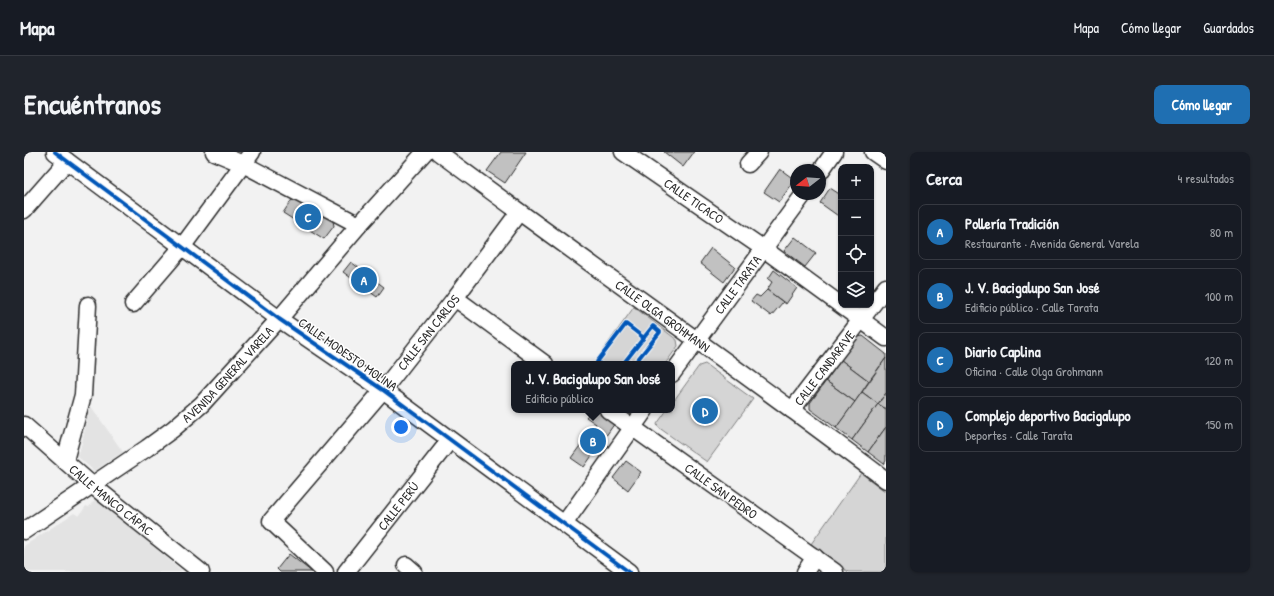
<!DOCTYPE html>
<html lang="es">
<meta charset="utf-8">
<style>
body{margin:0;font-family:"Patrick Hand",sans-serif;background:#20242c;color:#f1f3f6}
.controls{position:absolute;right:12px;top:12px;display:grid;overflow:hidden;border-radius:8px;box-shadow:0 1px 3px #0004}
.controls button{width:36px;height:36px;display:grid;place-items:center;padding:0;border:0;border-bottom:1px solid #363941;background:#171b24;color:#f1f3f6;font:20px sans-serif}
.compass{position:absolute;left:766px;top:12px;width:36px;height:36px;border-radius:50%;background:#171b24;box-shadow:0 1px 3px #0004;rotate:253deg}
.you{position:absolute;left:377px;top:275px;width:14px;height:14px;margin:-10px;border:3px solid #fff;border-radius:50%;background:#1a73e8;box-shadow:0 0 0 6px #1a73e833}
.badge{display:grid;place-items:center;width:26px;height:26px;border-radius:50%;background:#1f6fb2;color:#fff;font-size:13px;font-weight:700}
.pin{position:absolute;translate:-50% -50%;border:2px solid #fff;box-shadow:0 1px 4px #0006}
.popup{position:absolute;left:487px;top:209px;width:164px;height:52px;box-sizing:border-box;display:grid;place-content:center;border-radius:8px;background:#171b24;filter:drop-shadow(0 1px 3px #0005);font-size:13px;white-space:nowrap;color:#9ea1a6}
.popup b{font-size:15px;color:#f1f3f6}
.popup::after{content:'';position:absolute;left:50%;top:100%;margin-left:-8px;border:8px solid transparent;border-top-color:#171b24}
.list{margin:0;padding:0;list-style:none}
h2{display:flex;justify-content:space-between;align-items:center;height:52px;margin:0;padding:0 16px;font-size:17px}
h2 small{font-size:13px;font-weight:400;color:#9ea1a6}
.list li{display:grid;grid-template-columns:26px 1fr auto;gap:12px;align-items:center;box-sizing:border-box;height:56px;margin:0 8px 8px;padding:0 8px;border:1px solid #363941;border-radius:8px}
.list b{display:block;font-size:15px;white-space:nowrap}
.list p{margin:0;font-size:13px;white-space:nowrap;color:#9ea1a6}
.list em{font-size:13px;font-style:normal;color:#9ea1a6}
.icon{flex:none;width:22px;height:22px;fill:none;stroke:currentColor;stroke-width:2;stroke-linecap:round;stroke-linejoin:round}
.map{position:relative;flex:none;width:862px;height:420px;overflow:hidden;border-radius:8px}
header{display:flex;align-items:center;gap:24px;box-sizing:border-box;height:56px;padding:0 20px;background:#171b24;border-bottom:1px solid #363941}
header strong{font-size:19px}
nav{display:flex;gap:22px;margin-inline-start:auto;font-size:14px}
.intro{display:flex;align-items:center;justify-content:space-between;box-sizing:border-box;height:96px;padding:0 24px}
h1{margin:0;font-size:28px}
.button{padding:10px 18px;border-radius:8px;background:#1f6fb2;color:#fff;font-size:14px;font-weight:700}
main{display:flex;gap:24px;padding:0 24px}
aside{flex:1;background:#171b24;border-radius:8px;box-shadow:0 1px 3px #0004}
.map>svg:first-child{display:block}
.built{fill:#e3e3e3}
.green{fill:#d5d5d5;stroke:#808080}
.building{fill:#c1c1c1;stroke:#2b2b2b}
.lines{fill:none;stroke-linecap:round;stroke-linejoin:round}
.minor-casing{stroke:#2b2b2b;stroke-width:19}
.minor{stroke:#fff;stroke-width:16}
.cycleway-casing{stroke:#fff;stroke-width:6}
.cycleway{stroke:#0057b8;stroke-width:4}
.labels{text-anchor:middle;stroke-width:3;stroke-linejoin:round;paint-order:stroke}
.street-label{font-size:13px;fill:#2b2b2b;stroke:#fff}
</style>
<header>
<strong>Mapa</strong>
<nav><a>Mapa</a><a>Cómo llegar</a><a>Guardados</a></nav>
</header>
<div class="intro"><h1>Encuéntranos</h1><a class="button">Cómo llegar</a></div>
<main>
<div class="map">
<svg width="862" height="420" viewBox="0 0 862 420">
<rect width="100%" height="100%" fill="#f2f2f2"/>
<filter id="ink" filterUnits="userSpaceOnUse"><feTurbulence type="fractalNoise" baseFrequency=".025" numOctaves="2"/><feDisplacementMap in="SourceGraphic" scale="8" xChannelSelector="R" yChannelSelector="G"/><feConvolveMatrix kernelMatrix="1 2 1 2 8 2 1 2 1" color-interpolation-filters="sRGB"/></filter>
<g filter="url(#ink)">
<g class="built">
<polygon points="66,253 99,300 70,319 54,305 58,290"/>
<polygon points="73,348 76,349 157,418 156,420 0,420 0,394 50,361 55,364 62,354 65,355 69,349"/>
</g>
<g class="green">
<polygon points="610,155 653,188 654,194 641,212 569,212"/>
<polygon points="681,212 729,247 683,310 634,275 633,272 643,258 648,258 648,251 675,214"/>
<polygon points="837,321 862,340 862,420 824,420 787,392"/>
</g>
<g class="building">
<polygon points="477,0 502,0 481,31 463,19"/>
<polygon points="640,0 670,0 659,15"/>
<polygon points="756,17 771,28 755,50 740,40"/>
<polygon points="806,36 817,43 817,66 796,51"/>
<polygon points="269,46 309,69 310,74 300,87 259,61"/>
<polygon points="771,85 792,101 781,115 760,99"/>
<polygon points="687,96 711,115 700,130 676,111"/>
<polygon points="327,110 360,135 353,145 319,120"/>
<polygon points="750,118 773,136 762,152 743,138 748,130 744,127"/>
<polygon points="743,138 759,150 747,164 727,149 732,143 736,145"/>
<polygon points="839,184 862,202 862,206 845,229 817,208 833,185"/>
<polygon points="862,206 862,241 854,252 838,240"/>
<polygon points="817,208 845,229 831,250 802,229"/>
<polygon points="802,229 831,250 812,276 786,257 786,251"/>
<polygon points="838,240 854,252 828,288 812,276"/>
<polygon points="862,241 862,257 854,252"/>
<polygon points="854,252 862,257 862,275 844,300 828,288"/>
<polygon points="568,258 574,258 591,271 560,315 547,306 572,272 562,265"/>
<polygon points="862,275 862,309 860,312 844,300"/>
<polygon points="602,309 617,320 604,338 589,326"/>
<polygon points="265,402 288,420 256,420 253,417"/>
</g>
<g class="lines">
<defs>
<g id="minor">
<polyline points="31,0 255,167 359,238 605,420"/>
<polyline points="190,0 219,12 335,73"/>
<path id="s1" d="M414 0C563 111 715 216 862 328"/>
<path id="s2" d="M599 0 740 97 862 186"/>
<polyline points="849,0 862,9"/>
<polyline points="724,12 735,0"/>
<polyline points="796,20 810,0"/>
<polyline points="0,58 43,9"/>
<polyline points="431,146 521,212"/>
<polyline points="109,152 158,95 228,0"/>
<path id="s3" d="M648 222 780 42"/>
<path id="s4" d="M584 258 811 420"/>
<path id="s5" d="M768 258 862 135"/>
<path id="s6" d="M0 273 68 333 177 420"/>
<polyline points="41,308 59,243 64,153"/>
<polyline points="540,372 621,258"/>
<path id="s7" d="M0 379 123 296 149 277 178 252 255 167 335 73 401 0"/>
<polyline points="382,413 390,420"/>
<path id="s8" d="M301 420 247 369 359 238 431 146 495 60"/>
<path id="s9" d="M322 420 426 288"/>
<polyline points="781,420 791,405"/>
</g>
</defs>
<use href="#minor" class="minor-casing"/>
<use href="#minor" class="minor"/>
<defs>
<g id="cycleway">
<polyline points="31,0 255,167 359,238 605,420"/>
<polyline points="576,212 573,210 602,172 620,186"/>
<polyline points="599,212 629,174 636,180 610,212"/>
</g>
</defs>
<use href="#cycleway" class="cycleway-casing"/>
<use href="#cycleway" class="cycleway"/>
</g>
</g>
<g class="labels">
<g class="street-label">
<text dy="5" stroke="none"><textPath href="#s2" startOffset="86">CALLE TICACO</textPath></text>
<text dy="5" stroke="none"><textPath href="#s3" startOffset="111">CALLE TARATA</textPath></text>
<text dy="5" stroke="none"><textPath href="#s1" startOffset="278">CALLE OLGA GROHMANN</textPath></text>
<text dy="5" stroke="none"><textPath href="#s8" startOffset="320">CALLE SAN CARLOS</textPath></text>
<text transform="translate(324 202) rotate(35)" y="5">CALLE MODESTO MOLINA</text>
<text dy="5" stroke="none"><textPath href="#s5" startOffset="53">CALLE CANDARAVE</textPath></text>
<text dy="5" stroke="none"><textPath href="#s7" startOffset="258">AVENIDA GENERAL VARELA</textPath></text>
<text dy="5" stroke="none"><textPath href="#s4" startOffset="139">CALLE SAN PEDRO</textPath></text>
<text dy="5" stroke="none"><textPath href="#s6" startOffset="115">CALLE MANCO CÁPAC</textPath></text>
<text dy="5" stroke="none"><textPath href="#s9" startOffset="84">CALLE PERÚ</textPath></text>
</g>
</g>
</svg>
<div class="controls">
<button>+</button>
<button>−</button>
<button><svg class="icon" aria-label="locate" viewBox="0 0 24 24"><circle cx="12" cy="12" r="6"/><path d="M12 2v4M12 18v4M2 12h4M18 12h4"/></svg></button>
<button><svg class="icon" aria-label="layers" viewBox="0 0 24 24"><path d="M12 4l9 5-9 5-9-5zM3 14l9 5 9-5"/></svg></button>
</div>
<svg class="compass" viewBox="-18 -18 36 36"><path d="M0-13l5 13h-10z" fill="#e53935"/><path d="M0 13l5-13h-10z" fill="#9ea1a6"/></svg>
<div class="you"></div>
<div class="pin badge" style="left:340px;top:128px">A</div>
<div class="pin badge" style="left:569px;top:289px">B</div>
<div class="popup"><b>J. V. Bacigalupo San José</b>Edificio público</div>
<div class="pin badge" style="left:284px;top:65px">C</div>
<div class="pin badge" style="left:681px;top:259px">D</div>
</div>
<aside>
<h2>Cerca<small>4 resultados</small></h2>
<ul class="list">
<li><span class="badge">A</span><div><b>Pollería Tradición</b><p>Restaurante · Avenida General Varela</p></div><em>80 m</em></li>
<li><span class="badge">B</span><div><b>J. V. Bacigalupo San José</b><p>Edificio público · Calle Tarata</p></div><em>100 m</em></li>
<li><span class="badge">C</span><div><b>Diario Caplina</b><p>Oficina · Calle Olga Grohmann</p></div><em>120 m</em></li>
<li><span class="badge">D</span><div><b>Complejo deportivo Bacigalupo</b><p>Deportes · Calle Tarata</p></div><em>150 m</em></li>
</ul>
</aside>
</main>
